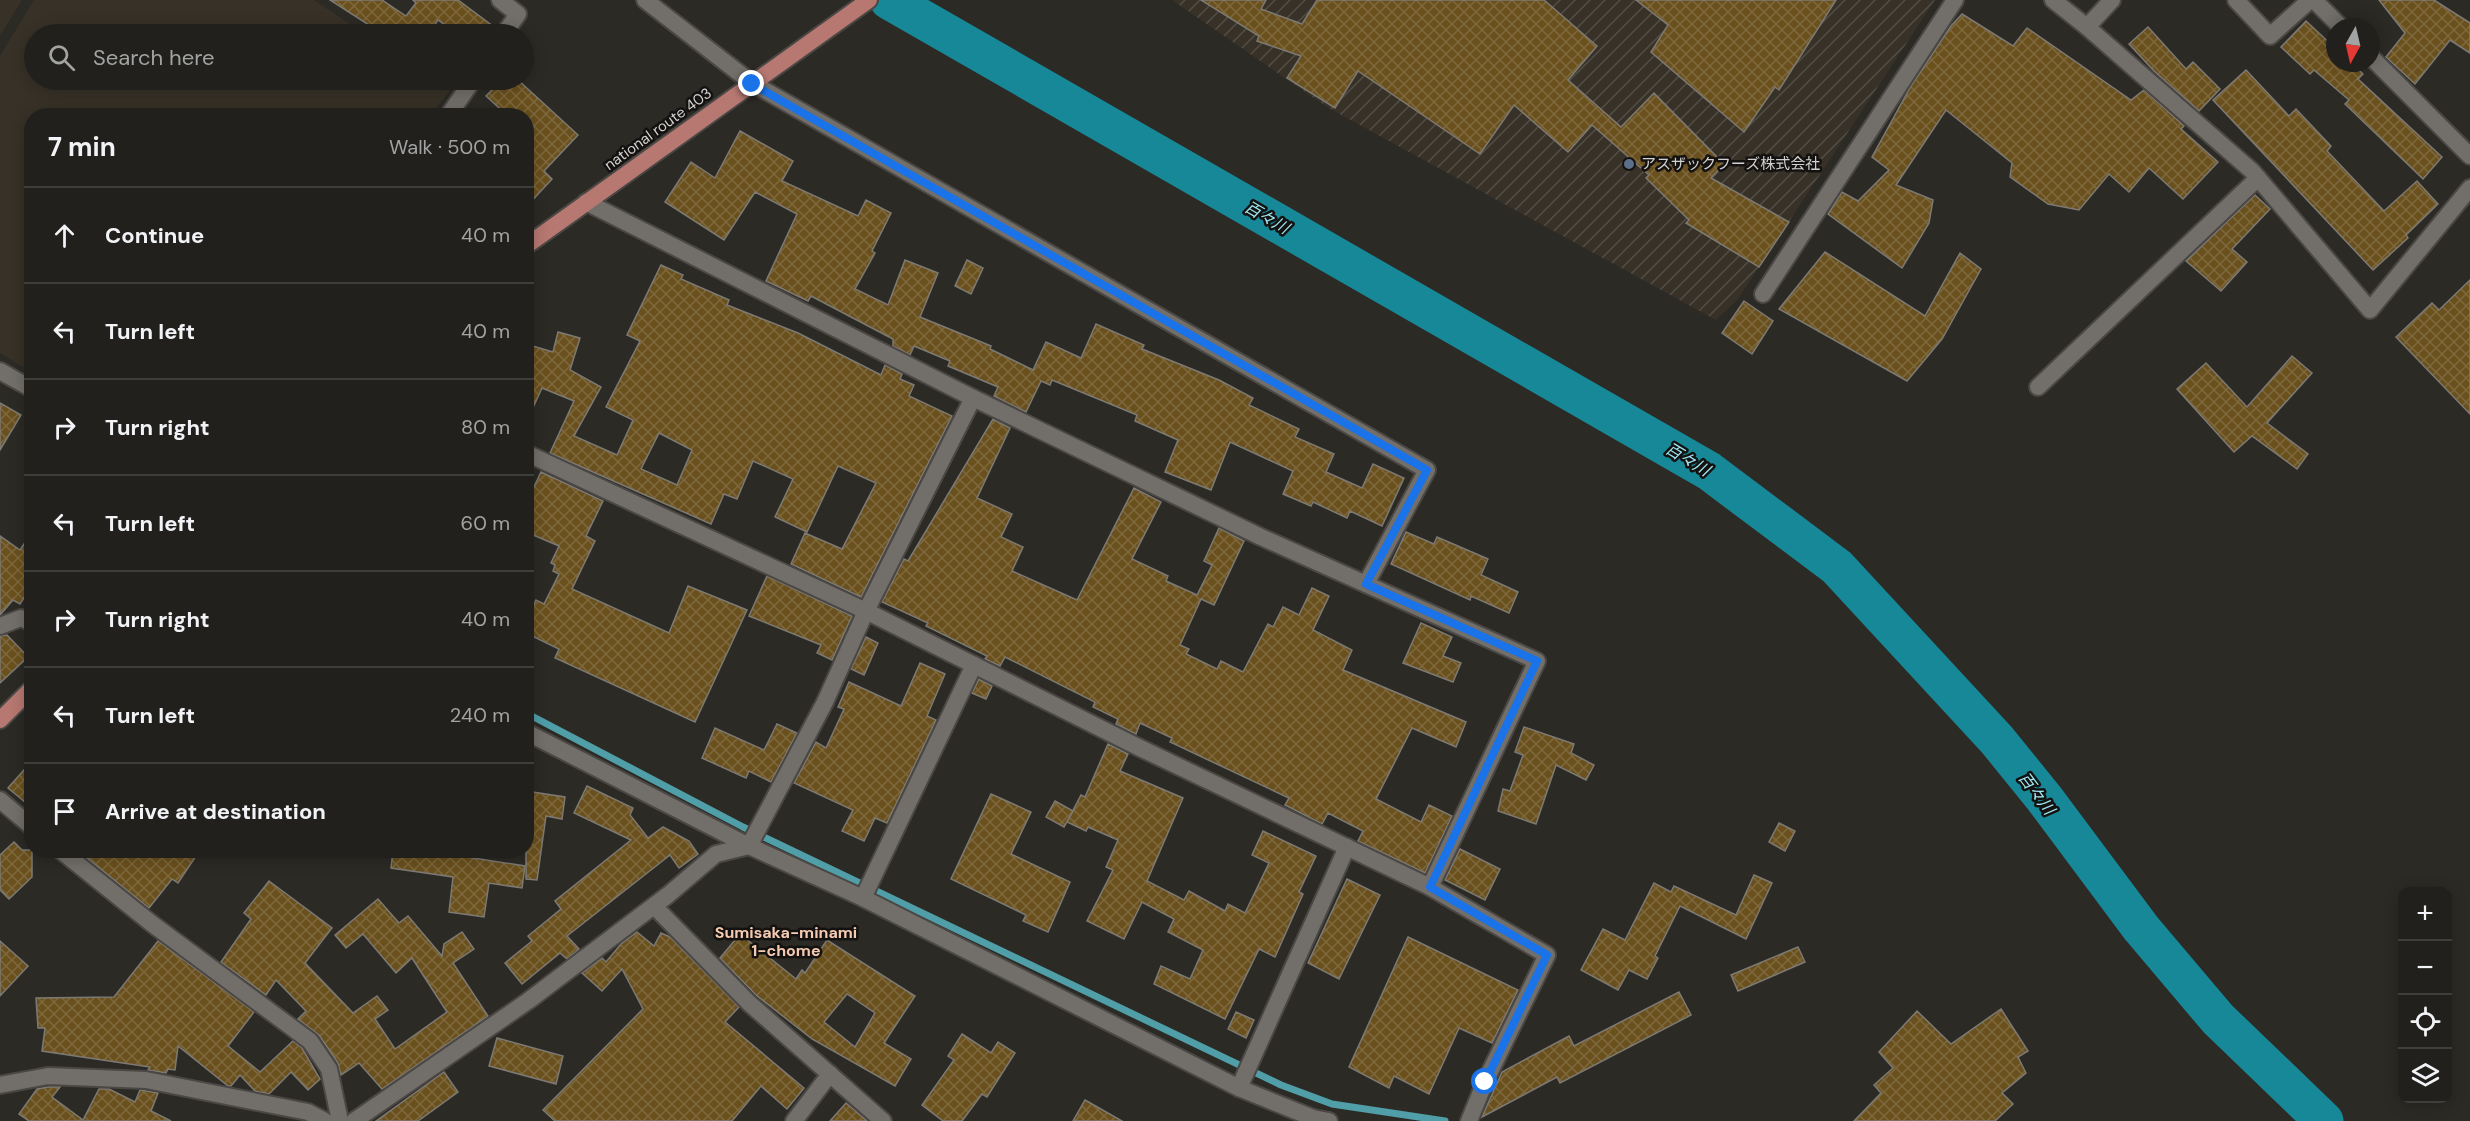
<!DOCTYPE html>
<meta charset="utf-8">
<style>
body{margin:0;font-family:"DM Sans","Noto Sans JP",sans-serif;background:#292825;color:#f1f3f6}
.controls{position:absolute;right:18px;bottom:18px;display:grid;overflow:hidden;border-radius:12px;box-shadow:0 3px 15px #0003}
.controls button{width:54px;height:54px;display:grid;place-items:center;padding:0;border:0;border-bottom:2px solid #3e3e3b;background:#21201c;color:#f1f3f6;font:30px sans-serif}
.compass{position:absolute;left:2326px;top:18px;width:54px;height:54px;border-radius:50%;background:#21201c;box-shadow:0 3px 15px #0003;rotate:188deg}
.stop{position:absolute;width:18px;height:18px;margin:-14px;border:4px solid #1a73e8;border-radius:50%;background:#fff}
.stop.end{background:#1a73e8;border-color:#fff;box-shadow:0 2px 6px #0008}
.list{margin:0;padding:0;list-style:none}
h2{display:flex;justify-content:space-between;align-items:center;height:78px;margin:0;padding:0 24px;font-size:26px}
h2 small{font-size:20px;font-weight:400;color:#a2a3a3}
.list li{display:grid;grid-template-columns:39px 1fr auto;gap:18px;align-items:center;box-sizing:border-box;height:96px;padding:0 24px;border-top:2px solid #3e3e3b}
.list b{display:block;font-size:22px;white-space:nowrap}
.list em{font-size:20px;font-style:normal;color:#a2a3a3}
.icon{flex:none;width:33px;height:33px;fill:none;stroke:currentColor;stroke-width:2;stroke-linecap:round;stroke-linejoin:round}
.map{position:relative;flex:none;width:2470px;height:1121px;overflow:hidden}
.search{position:absolute;background:#21201c;box-shadow:0 3px 15px #0003;left:24px;top:24px;width:510px;height:66px;display:flex;align-items:center;gap:15px;box-sizing:border-box;padding:0 21px;border-radius:33px;color:#a2a3a3;font-size:22px}
.panel{position:absolute;background:#21201c;box-shadow:0 3px 15px #0003;left:24px;top:108px;width:510px;height:750px;border-radius:24px}
.map>svg:first-child{display:block}
.built{fill:#373127}
.industrial{fill:url(#industrial-furrows)}
.lines{fill:none;stroke-linecap:round;stroke-linejoin:round}
.stream{stroke:#4f9ea8;stroke-width:7}
.river{stroke:#178898;stroke-width:39}
.building{fill:url(#building-cross-hatch);stroke:#7d7a75;stroke-width:1.5;fill-rule:evenodd}
.minor-casing{stroke:#4a4744;stroke-width:20}
.tertiary-casing{stroke:#4a4744;stroke-width:20}
.trunk-casing{stroke:#4a4744;stroke-width:20}
.minor{stroke:#726f6a;stroke-width:16}
.tertiary{stroke:#726f6a;stroke-width:16}
.trunk{stroke:#b67871;stroke-width:16}
.route{stroke:#1a73e8;stroke-width:8}
.service-dot{fill:#5c6f8a;stroke:#141210;stroke-width:2}
.labels{text-anchor:middle;stroke-width:5;stroke-linejoin:round;paint-order:stroke}
.street-label{font-size:15px;fill:#d3d1cf;stroke:#141210}
.poi-label{font-size:15px;fill:#d3d1cf;stroke:#141210;text-anchor:start}
.water-label{font-size:16px;font-style:italic;fill:#a0eaf7;stroke:#141210}
.neighbourhood-label{font-size:16px;font-weight:bold;fill:#f5cab1;stroke:#141210}
</style>
<div class="map">
<svg width="2470" height="1121" viewBox="0 0 2470 1121">
<defs>
<pattern id="industrial-furrows" width="10" height="10" patternUnits="userSpaceOnUse" patternTransform="scale(1.5)"><rect width="10" height="10" fill="#373127"/><path d="M-1 1l2-2M0 10L10 0M9 11l2-2" fill="none" stroke="#534e45"/></pattern>
<pattern id="building-cross-hatch" width="8" height="8" patternUnits="userSpaceOnUse" patternTransform="scale(1.5)"><rect width="8" height="8" fill="#6a501d"/><path d="M0 0l8 8M0 8l8-8" fill="none" stroke="#7e683d"/></pattern>
</defs>
<rect width="100%" height="100%" fill="#2c2a25"/>
<g class="built">
<polygon points="0,0 22,0 0,36"/>
<polygon points="34,0 314,0 365,34 34,34 34,80 433,80 450,91 430,115 32,116 31,372 0,353 0,56"/>
</g>
<polygon class="industrial" points="1172,0 1935,0 1738,299 1716,320 1327,107"/>
<g class="lines">
<polyline class="stream" points="526,713 743,827 1281,1085 1332,1104 1445,1121"/>
<polyline class="river" points="889,0 1709,471 1837,567 1997,740 2044,798 2141,928 2218,1019 2324,1121"/>
</g>
<g class="building">
<polygon points="330,0 382,0 406,16 416,3 413,0 458,0 490,24 482,34 457,34 438,20 430,32 434,34 383,34"/>
<polygon points="1201,0 1266,0 1261,9 1302,24 1317,0 1544,0 1597,46 1568,80 1621,127 1654,93 1724,164 1711,178 1789,222 1759,267 1686,223 1689,220 1646,178 1649,175 1592,125 1568,152 1514,105 1480,154 1358,71 1335,108 1287,78 1301,56 1257,41 1259,36"/>
<polygon points="1636,0 1836,0 1779,90 1775,87 1744,132 1651,52 1668,25"/>
<polygon points="2379,0 2434,0 2470,23 2470,53 2450,40 2415,84 2386,57 2405,33"/>
<polygon points="1962,14 2013,46 2027,28 2131,100 2144,90 2184,126 2181,129 2218,162 2183,199 2149,168 2129,192 2109,174 2079,210 2048,204 2010,177 2012,163 1946,110 1896,185 1933,200 1929,223 1902,268 1828,214 1842,192 1858,201 1889,170 1872,157 1911,86 1951,26"/>
<polygon points="2306,21 2335,48 2335,63 2351,63 2363,74 2358,79 2442,157 2423,179 2345,104 2349,100 2314,70 2310,74 2281,47"/>
<polygon points="2148,27 2186,69 2193,62 2220,89 2199,111 2154,71 2129,44"/>
<polygon points="2246,70 2289,116 2296,109 2331,146 2327,151 2384,211 2417,181 2438,204 2406,235 2408,238 2373,270 2213,100"/>
<polygon points="502,80 518,80 578,135 544,171 552,179 526,207 526,116 508,116 486,96"/>
<polygon points="740,131 793,161 782,181 858,216 866,200 891,213 872,251 875,253 855,289 888,305 905,260 938,273 920,317 991,346 990,349 1033,370 1046,342 1081,358 1096,324 1144,345 1142,349 1219,380 1253,398 1249,405 1299,429 1295,437 1334,454 1326,472 1362,488 1373,464 1404,478 1382,526 1350,511 1347,518 1313,502 1311,506 1283,494 1293,471 1230,442 1211,490 1165,472 1178,440 1135,421 1137,415 1052,380 1050,385 1041,381 1026,412 994,396 998,387 948,366 950,361 914,346 910,355 893,346 893,339 811,296 808,301 766,281 797,214 755,192 724,240 665,202 691,162 715,178"/>
<polygon points="2255,195 2270,209 2232,249 2247,262 2221,291 2186,261"/>
<polygon points="1825,252 1925,316 1960,253 1981,269 1942,339 1907,381 1779,309"/>
<polygon points="967,260 983,268 971,294 955,286"/>
<path d="M661 265 683 275 681 279 729 300 727 305 798 333 881 375 885 365 902 374 900 379 914 385 909 396 952 416 861 597 791 564 805 533 842 549 876 483 838 466 807 532 775 517 793 479 753 461 737 499 724 494 711 524 550 453 574 401 542 388 526 423V344L553 352 558 332 580 338 570 370 601 387 574 436 617 455 633 420 606 407 640 341 627 335ZM659 433 692 450 677 485 641 469Z"/>
<polygon points="2470,280 2470,414 2396,337 2432,303 2439,310"/>
<polygon points="1744,301 1773,321 1752,354 1722,333"/>
<polygon points="2292,356 2312,373 2267,423 2308,454 2297,469 2252,436 2234,452 2177,389 2206,363 2247,407"/>
<polygon points="0,403 21,415 0,450"/>
<polygon points="993,419 1010,428 977,498 1012,514 1001,537 1023,547 1012,571 1077,600 1134,488 1161,502 1132,559 1168,576 1166,581 1197,595 1212,565 1204,561 1219,528 1244,541 1214,605 1201,599 1180,645 1189,649 1186,654 1217,669 1221,661 1243,672 1268,624 1273,627 1283,607 1299,615 1312,588 1329,596 1313,630 1352,650 1343,670 1466,722 1456,747 1412,728 1376,799 1421,822 1429,805 1452,816 1425,873 1358,841 1363,831 1328,813 1322,824 1285,805 1289,798 1170,742 1172,738 1140,723 1136,734 1116,724 1118,719 1093,707 1095,702 1005,657 1000,666 985,659 987,656 926,626 928,623 882,602 904,559 908,561"/>
<polygon points="541,472 603,501 586,536 595,541 572,589 669,633 688,586 747,610 695,722 555,658 559,649 526,633 526,620 536,600 544,604 559,574 553,571 555,565 551,563 559,546 526,532 526,504"/>
<polygon points="32,532 32,585 20,604 13,600 0,615 0,536 20,550"/>
<polygon points="1406,532 1434,544 1437,537 1488,559 1481,575 1518,592 1509,613 1471,596 1470,600 1391,564"/>
<polygon points="767,576 852,616 832,660 817,653 821,645 749,616"/>
<polygon points="1421,623 1452,637 1443,656 1461,663 1453,682 1403,663"/>
<polygon points="7,635 28,657 0,683 0,636"/>
<polygon points="866,637 878,643 864,675 851,669"/>
<polygon points="920,663 945,674 927,716 936,720 887,823 875,818 864,841 842,831 853,810 794,783 816,742 826,748 844,709 838,707 849,682 901,706"/>
<polygon points="979,679 992,686 986,699 972,693"/>
<polygon points="777,724 797,733 771,782 749,771 746,778 702,758 715,728 764,750"/>
<polygon points="1524,727 1574,744 1571,753 1594,765 1586,780 1556,765 1536,824 1498,811 1503,789 1510,791 1523,755 1515,752"/>
<polygon points="1108,744 1128,754 1120,771 1183,798 1147,881 1184,900 1189,891 1225,911 1228,904 1245,913 1269,863 1252,855 1263,831 1316,856 1299,892 1303,894 1275,957 1259,949 1225,1019 1154,984 1161,966 1190,979 1203,950 1168,932 1174,919 1142,902 1124,939 1087,921 1113,870 1106,867 1118,840 1088,827 1086,831 1067,822 1081,795 1085,797"/>
<polygon points="32,761 32,808 8,788"/>
<polygon points="587,786 633,808 630,815 648,838 663,827 689,841 698,854 679,868 670,855 567,936 579,949 567,959 560,953 522,984 505,963 532,941 528,936 561,909 555,901 631,840 574,813"/>
<polygon points="526,791 565,797 562,819 546,816 537,880 526,879"/>
<polygon points="991,794 1031,812 1011,854 1070,882 1048,932 1023,921 1026,915 951,879"/>
<polygon points="1055,801 1073,811 1064,827 1046,817"/>
<polygon points="1779,823 1795,831 1785,851 1769,842"/>
<polygon points="14,842 22,850 32,850 32,877 9,899 0,890 0,855"/>
<polygon points="1460,849 1500,869 1485,900 1445,880"/>
<polygon points="77,850 200,850 178,883 172,879 149,908"/>
<polygon points="393,850 422,850 525,866 522,888 489,883 484,917 449,912 453,877 391,868"/>
<polygon points="1754,875 1772,883 1746,939 1680,906 1655,956 1658,958 1647,979 1629,970 1618,990 1581,970 1603,929 1625,940 1654,883 1671,892 1674,886 1736,915"/>
<polygon points="1347,879 1380,895 1339,979 1308,963"/>
<polygon points="269,881 332,928 305,963 353,1013 377,996 388,1010 375,1019 395,1049 447,1012 412,958 396,973 363,934 346,948 335,935 378,899 399,923 408,916 442,956 444,944 462,932 474,949 453,963 488,1016 382,1089 359,1063 341,1075 338,1063 319,1035 298,1019 306,1011 276,980 266,995 221,962 251,919 244,913"/>
<polygon points="637,932 654,946 661,933 670,937 739,1007 725,1022 804,1088 787,1109 761,1086 732,1121 555,1121 543,1110 643,1009 622,969 602,991 582,973 602,958 606,962 621,944"/>
<path d="M740 934 796 979 802 970 805 973 827 940 915 996 884 1043 911 1059 895 1086 812 1039 756 995 720 958ZM847 994 875 1013 855 1047 824 1022Z"/>
<polygon points="1408,937 1518,990 1492,1043 1459,1028 1429,1094 1394,1076 1389,1088 1349,1067"/>
<polygon points="0,941 28,966 0,996"/>
<polygon points="158,941 254,1012 228,1046 260,1072 293,1041 302,1048 320,1079 308,1090 291,1072 269,1094 255,1091 240,1075 231,1086 228,1086 178,1046 175,1070 168,1069 166,1073 148,1070 150,1067 42,1051 45,1028 38,1028 36,998 114,997"/>
<polygon points="1798,947 1805,962 1738,991 1731,975"/>
<polygon points="1679,992 1691,1015 1560,1083 1557,1077 1482,1117 1502,1072 1569,1036 1574,1046"/>
<polygon points="2001,1009 2028,1051 2018,1057 2026,1073 2002,1093 2013,1104 1995,1121 1854,1121 1881,1093 1874,1085 1893,1068 1879,1052 1917,1011 1951,1044"/>
<polygon points="1236,1012 1254,1020 1246,1038 1228,1029"/>
<polygon points="962,1034 991,1053 998,1042 1015,1053 987,1097 982,1094 962,1121 943,1121 922,1105 954,1060 948,1056"/>
<polygon points="497,1038 563,1056 556,1084 489,1066"/>
<polygon points="444,1072 458,1092 418,1121 376,1121"/>
<polygon points="49,1087 60,1087 52,1097 83,1120 99,1089 109,1089 135,1102 140,1090 158,1093 151,1111 171,1121 29,1121 19,1114 37,1089"/>
<polygon points="1085,1100 1122,1121 1073,1121"/>
<polygon points="846,1103 867,1121 830,1121"/>
</g>
<g class="lines">
<defs>
<g id="minor">
<polyline points="500,0 518,14 504,34"/>
<polyline points="645,0 752,83 1427,470 1366,584"/>
<polyline points="2053,0 2087,27 2252,171 2370,310 2470,188"/>
<polyline points="2236,0 2270,36 2310,0"/>
<polyline points="2314,0 2341,27"/>
<polyline points="2087,27 2112,0"/>
<polyline points="2371,57 2470,156"/>
<polyline points="448,116 473,80"/>
<polyline points="586,202 973,398 1261,537 1537,661 1430,887"/>
<polyline points="1763,294 1955,0"/>
<polyline points="2038,387 2258,178"/>
<polyline points="526,453 866,611 1138,747 1430,887 1547,955 1485,1082 1469,1121"/>
<polyline points="0,626 21,618 32,623"/>
<polyline points="0,800 32,827"/>
<polyline points="60,850 151,923 310,1041 329,1069 340,1121"/>
<polyline points="863,898 974,665"/>
<polyline points="654,906 749,1003 883,1121"/>
<polyline points="0,1085 48,1076 146,1080 308,1112 325,1121"/>
<polyline points="1239,1088 1347,847"/>
<polyline points="1313,1118 1329,1121"/>
<polyline points="354,1121 528,1001 668,895 716,854 749,846 825,702 866,611 973,398"/>
<polyline points="794,1121 830,1074"/>
</g>
<g id="tertiary">
<polyline points="0,371 32,389"/>
<polyline points="526,732 749,846 863,898 1239,1088 1313,1118"/>
</g>
<g id="trunk">
<polyline points="526,246 869,0"/>
<polyline points="0,720 32,688"/>
</g>
</defs>
<use href="#minor" class="minor-casing"/>
<use href="#tertiary" class="tertiary-casing"/>
<use href="#trunk" class="trunk-casing"/>
<use href="#minor" class="minor"/>
<use href="#tertiary" class="tertiary"/>
<use href="#trunk" class="trunk"/>
</g>
<g class="lines">
<polyline class="route" points="752,84 1427,470 1366,584 1537,661 1430,887 1547,955 1485,1082"/>
</g>
<circle class="service-dot" cx="1629" cy="164" r="6"/>
<g class="labels">
<g class="street-label">
<text transform="translate(658 129) rotate(-36)" y="5">national route 403</text>
</g>
<g class="poi-label">
<text x="1641" y="169">アスザックフーズ株式会社</text>
</g>
<g class="water-label">
<text transform="translate(1267 217) rotate(30)" y="6">百々川</text>
<text transform="translate(1688 459) rotate(31)" y="6">百々川</text>
<text transform="translate(2037 793) rotate(53)" y="6">百々川</text>
</g>
<g class="neighbourhood-label">
<text x="786" y="938">Sumisaka-minami<tspan x="786" dy="18">1-chome</tspan></text>
</g>
</g>
</svg>
<div class="controls">
<button>+</button>
<button>−</button>
<button><svg class="icon" aria-label="locate" viewBox="0 0 24 24"><circle cx="12" cy="12" r="6"/><path d="M12 2v4M12 18v4M2 12h4M18 12h4"/></svg></button>
<button><svg class="icon" aria-label="layers" viewBox="0 0 24 24"><path d="M12 4l9 5-9 5-9-5zM3 14l9 5 9-5"/></svg></button>
</div>
<svg class="compass" viewBox="-18 -18 36 36"><path d="M0-13l5 13h-10z" fill="#e53935"/><path d="M0 13l5-13h-10z" fill="#a2a3a3"/></svg>
<div class="stop" style="left:1485px;top:1082px"></div>
<div class="stop end" style="left:752px;top:84px"></div>
<div class="search"><svg class="icon" aria-label="search" viewBox="0 0 24 24"><circle cx="10" cy="10" r="6"/><path d="M15 15l6 6"/></svg>Search here</div>
<section class="panel">
<h2>7 min<small>Walk · 500 m</small></h2>
<ul class="list">
<li><svg class="icon" aria-label="ahead" viewBox="0 0 24 24"><path d="M12 20V5M6 11l6-6 6 6"/></svg><div><b>Continue</b></div><em>40 m</em></li>
<li><svg class="icon" aria-label="left" viewBox="0 0 24 24"><path d="M17 20v-9H6M10 6l-5 5 5 5"/></svg><div><b>Turn left</b></div><em>40 m</em></li>
<li><svg class="icon" aria-label="right" viewBox="0 0 24 24"><path d="M7 20v-9h11M14 6l5 5-5 5"/></svg><div><b>Turn right</b></div><em>80 m</em></li>
<li><svg class="icon" aria-label="left" viewBox="0 0 24 24"><path d="M17 20v-9H6M10 6l-5 5 5 5"/></svg><div><b>Turn left</b></div><em>60 m</em></li>
<li><svg class="icon" aria-label="right" viewBox="0 0 24 24"><path d="M7 20v-9h11M14 6l5 5-5 5"/></svg><div><b>Turn right</b></div><em>40 m</em></li>
<li><svg class="icon" aria-label="left" viewBox="0 0 24 24"><path d="M17 20v-9H6M10 6l-5 5 5 5"/></svg><div><b>Turn left</b></div><em>240 m</em></li>
<li><svg class="icon" aria-label="arrive" viewBox="0 0 24 24"><path d="M6 21V4h12l-3 4 3 4H6"/></svg><div><b>Arrive at destination</b></div></li>
</ul>
</section>
</div>
